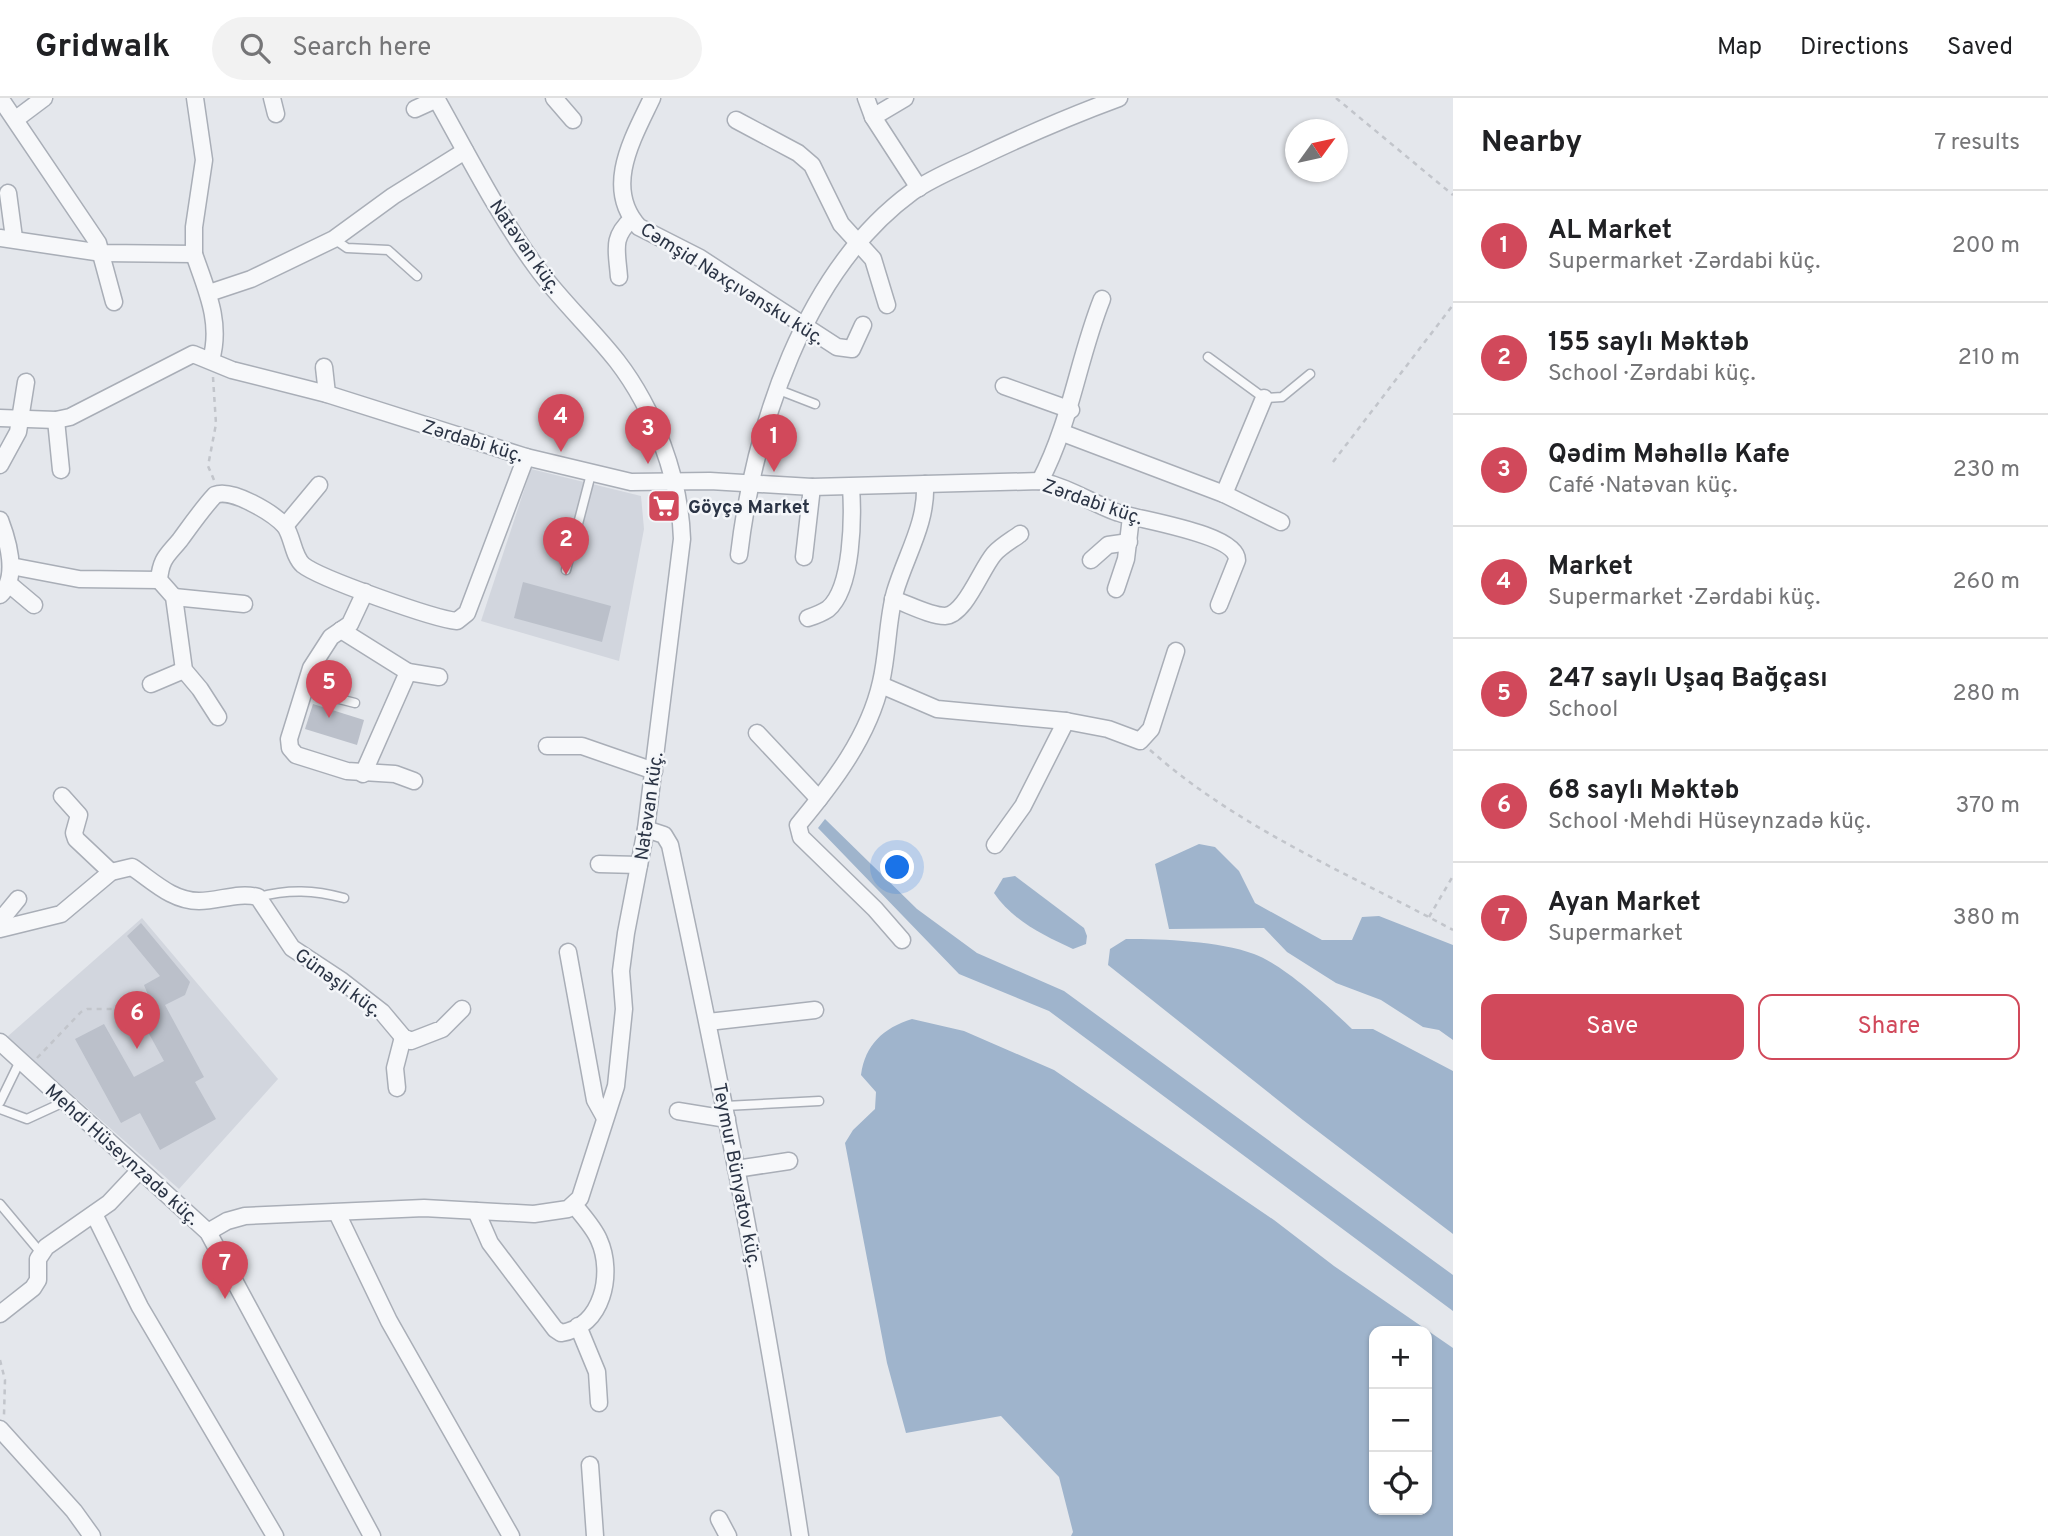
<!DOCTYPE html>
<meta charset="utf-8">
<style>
body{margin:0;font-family:Overpass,sans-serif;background:#f2f2f2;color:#202124}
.controls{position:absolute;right:21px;bottom:21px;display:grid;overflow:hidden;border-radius:14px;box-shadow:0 2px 5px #0004}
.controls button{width:63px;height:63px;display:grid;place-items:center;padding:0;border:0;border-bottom:2px solid #e0e0e0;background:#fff;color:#202124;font:35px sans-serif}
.compass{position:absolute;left:1285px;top:21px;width:63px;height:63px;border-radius:50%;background:#fff;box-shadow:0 2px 5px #0004;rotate:57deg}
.you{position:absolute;left:898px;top:770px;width:24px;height:24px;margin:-18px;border:5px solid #fff;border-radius:50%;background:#1a73e8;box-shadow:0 0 0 10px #1a73e833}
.badge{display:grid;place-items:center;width:46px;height:46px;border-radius:50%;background:#d1495b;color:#fff;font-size:23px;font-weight:700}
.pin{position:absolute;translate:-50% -58px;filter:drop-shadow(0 2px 4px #0008)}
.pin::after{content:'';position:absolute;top:37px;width:24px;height:21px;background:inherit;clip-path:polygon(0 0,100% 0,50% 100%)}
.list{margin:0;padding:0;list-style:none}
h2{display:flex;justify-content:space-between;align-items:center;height:91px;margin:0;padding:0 28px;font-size:30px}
h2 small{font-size:23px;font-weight:400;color:#757577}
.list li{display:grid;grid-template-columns:46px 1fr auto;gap:21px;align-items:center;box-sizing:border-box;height:112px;padding:0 28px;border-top:2px solid #e0e0e0}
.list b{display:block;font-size:26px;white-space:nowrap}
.list p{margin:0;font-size:23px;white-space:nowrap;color:#757577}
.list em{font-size:23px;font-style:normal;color:#757577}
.actions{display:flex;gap:14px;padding:21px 28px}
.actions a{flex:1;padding:16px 0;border:2px solid #d1495b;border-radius:14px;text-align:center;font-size:24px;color:#d1495b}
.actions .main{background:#d1495b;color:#fff}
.icon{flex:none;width:38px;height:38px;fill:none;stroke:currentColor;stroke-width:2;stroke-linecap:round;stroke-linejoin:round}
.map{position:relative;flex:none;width:1453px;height:1438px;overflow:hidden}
header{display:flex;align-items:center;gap:42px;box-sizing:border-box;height:98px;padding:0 35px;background:#fff;border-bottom:2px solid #e0e0e0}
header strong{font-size:33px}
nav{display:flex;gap:38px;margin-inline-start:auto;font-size:24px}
.search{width:490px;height:63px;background:#f2f2f2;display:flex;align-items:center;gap:18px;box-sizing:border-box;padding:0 24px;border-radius:38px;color:#757577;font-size:26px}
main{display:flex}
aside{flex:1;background:#fff}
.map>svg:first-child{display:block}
.built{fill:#d2d6de}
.water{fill:#9fb4cc;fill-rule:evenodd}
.building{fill:#bbc0ca}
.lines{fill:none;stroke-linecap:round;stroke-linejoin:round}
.service-casing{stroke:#a9aeb7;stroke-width:11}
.minor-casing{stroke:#a9aeb7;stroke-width:19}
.path{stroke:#c2c5cb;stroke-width:2.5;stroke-dasharray:5 5;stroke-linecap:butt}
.service{stroke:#f7f8fa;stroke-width:8}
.minor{stroke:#f7f8fa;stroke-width:16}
.labels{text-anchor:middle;stroke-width:5;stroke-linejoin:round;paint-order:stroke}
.street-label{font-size:19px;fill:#2b3445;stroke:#f4f6f9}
.poi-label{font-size:19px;font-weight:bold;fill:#2b3445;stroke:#f4f6f9;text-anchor:start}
</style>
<header>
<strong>Gridwalk</strong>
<div class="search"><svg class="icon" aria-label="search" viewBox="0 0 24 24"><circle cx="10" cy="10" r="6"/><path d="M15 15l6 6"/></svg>Search here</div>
<nav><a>Map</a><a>Directions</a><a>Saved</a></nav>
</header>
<main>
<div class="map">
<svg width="1453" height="1438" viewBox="0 0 1453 1438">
<rect width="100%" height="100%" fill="#e4e7ec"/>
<g class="built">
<polygon points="531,371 641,398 644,431 619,563 481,523"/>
<polygon points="142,820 278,981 179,1091 7,939"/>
</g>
<g class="water">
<polygon points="825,721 917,811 977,855 1064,893 1453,1177 1453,1213 1049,913 959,876 818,730"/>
<polygon points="1199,746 1215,749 1239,773 1255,805 1322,842 1352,842 1362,819 1379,818 1453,847 1453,942 1439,932 1423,929 1381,902 1336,885 1287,854 1264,830 1169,831 1155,766"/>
<path d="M1015 778 1084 830 1087 838 1086 846 1073 851C1044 838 1012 822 994 795L1003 780Z"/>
<path d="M1126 841C1164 841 1219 843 1254 856 1284 867 1329 909 1352 931H1373L1453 973V1136L1303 1022 1108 867 1110 851Z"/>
<path d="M912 921 964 933 1054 972 1274 1122 1334 1168 1453 1250V1438H1071L1073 1434 1059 1379 1001 1318 906 1335 887 1265 845 1045 853 1032 875 1011 876 994 861 977C865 947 883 930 912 921ZM1374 1233H1427V1412H1374Z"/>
</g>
<g class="building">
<polygon points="523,484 611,508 602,544 514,520"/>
<polygon points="313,606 364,622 357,647 305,631"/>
<polygon points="141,825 190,884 185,897 165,907 204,979 195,984 216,1021 160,1052 140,1015 121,1025 75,941 104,926 134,979 164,963 132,905 148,897 144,887 160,878 127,838"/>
</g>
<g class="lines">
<defs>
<g id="service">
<polyline points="334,141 347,150 388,152 417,178"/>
<polyline points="1208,259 1264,300 1282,299 1310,276"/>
<polyline points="779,292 815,306"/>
<polyline points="566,472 591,376"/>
<polyline points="304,592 355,605"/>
<path d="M258 799C289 791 314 792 344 800"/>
<polyline points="0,1004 20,963"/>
<polyline points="725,1008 819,1003"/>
<polyline points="0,1011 27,1021 64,1004"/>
<polyline points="0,1106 41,1155"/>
</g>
<g id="minor">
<polyline points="0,0 98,145 114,204"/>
<polyline points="272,0 276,16"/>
<polyline points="554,0 573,22"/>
<path d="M652 0C633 40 603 90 639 129L700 160 837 249 852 251 863 227"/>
<polyline points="866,0 873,19 919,90"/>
<polyline points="415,11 437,1"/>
<polyline points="873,19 905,0"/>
<polyline points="16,21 44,0"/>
<polyline points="736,22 798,55 812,67 841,126 873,161 887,207"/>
<polyline points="8,95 14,140"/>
<polyline points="0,140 102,155 194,156 194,129 204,62 195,0"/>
<path d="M194 156C206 191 222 224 211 262"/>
<path d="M619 179C617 152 611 140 632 121"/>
<polyline points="209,195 251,181 334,141 393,98 465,53"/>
<polyline points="324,269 327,296"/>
<polyline points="1004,288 1071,312"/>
<path d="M0 320 56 322 70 319 193 256 232 272 327 296 526 359 631 384 710 383 812 389 1040 383C1068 389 1090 404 1116 414 1137 422 1237 435 1237 462L1219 507"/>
<polyline points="56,322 61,372"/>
<polyline points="1063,335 1224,396 1281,424"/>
<polyline points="0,367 18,334 26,284"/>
<path d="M1040 383C1071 324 1078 261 1102 201"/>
<polyline points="1224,396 1264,300"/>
<path d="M0 422C8 443 19 480 0 497"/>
<path d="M285 428C293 440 293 458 303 467 319 480 434 521 457 523L467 515 526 359"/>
<path d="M739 457C754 330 804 173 912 94 932 80 955 71 978 60 1024 38 1070 18 1119 0"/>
<polyline points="804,459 812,389"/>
<polyline points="1091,462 1108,447 1129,444"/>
<polyline points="11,468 79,481 159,482"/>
<polyline points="9,486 34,507"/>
<polyline points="1116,491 1126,461 1131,419"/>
<polyline points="365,494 350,526 331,539 311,570 289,641 290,650 296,657 347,673 395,676 414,683"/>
<polyline points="174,499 244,506"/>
<path d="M893 501C908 506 930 518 945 518 965 517 981 471 994 456 1001 448 1012 442 1020 436"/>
<path d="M808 520C814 518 822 515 828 511 853 490 853 418 851 389"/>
<polyline points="341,532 408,574 363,676"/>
<polyline points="408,574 439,579"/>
<polyline points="151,586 184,572"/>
<polyline points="881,587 937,611 1066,623 1108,631 1140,643 1151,631 1176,553"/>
<path d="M218 619 200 591 184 572 174 499 159 482C161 460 167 458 180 442 191 427 202 411 215 397 232 390 273 415 285 428L319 387"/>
<polyline points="757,635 819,701"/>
<polyline points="547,648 582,648 654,673"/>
<polyline points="62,698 79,717 74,735 76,741 111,774"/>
<path d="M646 731 664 737 670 747C719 976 765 1206 800 1438"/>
<polyline points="995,747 1023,708 1066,623"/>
<polyline points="599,766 639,767"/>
<polyline points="0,823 18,801"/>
<path d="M0 831 61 816 111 774 132 769C153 783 172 803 199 803 219 803 238 794 258 799L292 850 342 883 382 914 403 939 411 943 442 931 462 911"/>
<path d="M902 842 875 811 801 739 798 727C833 685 869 638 881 584 888 555 887 523 895 494 906 457 927 425 925 386"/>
<polyline points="568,854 595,1002 605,1020"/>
<polyline points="708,924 815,912"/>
<polyline points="0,944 208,1134 372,1438"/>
<polyline points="397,990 395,970 403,939"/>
<polyline points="678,1013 727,1021"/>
<polyline points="736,1071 789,1063"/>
<path d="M476 1113 490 1145 555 1231 561 1235C603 1229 614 1175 599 1142 594 1130 583 1118 574 1107"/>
<polyline points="337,1115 389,1223 511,1438"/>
<polyline points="94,1116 140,1209 275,1438"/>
<path d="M208 1134 227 1123 245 1118 424 1110 534 1116 568 1111 580 1100 616 988 624 911 621 873 626 835 646 731 682 441C680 380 654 311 617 263 592 231 561 203 537 170 498 117 468 57 436 0"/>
<polyline points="0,1216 33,1190 38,1182 38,1161 46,1149 109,1105 140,1072"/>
<polyline points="578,1228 597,1274 599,1305"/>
<polyline points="0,1331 74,1413 92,1438"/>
<polyline points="590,1367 595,1438"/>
<polyline points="719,1421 728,1438"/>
</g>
</defs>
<use href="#service" class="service-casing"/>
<use href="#minor" class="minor-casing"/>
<g class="path">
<polyline points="1336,0 1453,97"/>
<polyline points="213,279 216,326 208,368 214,382"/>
<polyline points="1333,364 1453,207"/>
<path d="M1150 652C1239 731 1350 776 1453 832"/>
<polyline points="1429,819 1453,778"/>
<polyline points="37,960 81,914 87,911 125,911"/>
<polyline points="0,1262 5,1282 4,1317"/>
</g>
<use href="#service" class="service"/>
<use href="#minor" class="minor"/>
</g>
<defs>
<symbol id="supermarket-square" viewBox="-11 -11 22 22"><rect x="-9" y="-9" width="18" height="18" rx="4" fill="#d1495b" stroke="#f4f6f9"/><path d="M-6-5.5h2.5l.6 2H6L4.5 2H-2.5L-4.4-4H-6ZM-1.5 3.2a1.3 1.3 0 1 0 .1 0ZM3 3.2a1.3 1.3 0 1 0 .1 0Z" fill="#fff"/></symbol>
</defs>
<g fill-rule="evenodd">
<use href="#supermarket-square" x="645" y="389" width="38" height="38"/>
</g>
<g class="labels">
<g class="street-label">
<text transform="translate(526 148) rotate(55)" y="7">Natəvan küç.</text>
<text transform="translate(733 185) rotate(32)" y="7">Cəmşid Naxçıvansku küç.</text>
<text transform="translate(473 342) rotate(17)" y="7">Zərdabi küç.</text>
<text transform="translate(1093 403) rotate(19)" y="7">Zərdabi küç.</text>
<text transform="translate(648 708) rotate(-82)" y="7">Natəvan küç.</text>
<text transform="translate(339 884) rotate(36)" y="7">Günəşli küç.</text>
<text transform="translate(123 1056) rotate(42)" y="7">Mehdi Hüseynzadə küç.</text>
<text transform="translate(738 1077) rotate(79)" y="7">Teymur Bünyatov küç.</text>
</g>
<g class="poi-label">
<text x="688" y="415">Göyçə Market</text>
</g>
</g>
</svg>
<div class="controls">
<button>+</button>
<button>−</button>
<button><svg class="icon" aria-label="locate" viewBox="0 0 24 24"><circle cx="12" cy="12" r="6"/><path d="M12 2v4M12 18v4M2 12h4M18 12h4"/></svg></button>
</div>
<svg class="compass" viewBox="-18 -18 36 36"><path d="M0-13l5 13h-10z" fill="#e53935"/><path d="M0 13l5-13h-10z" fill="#757577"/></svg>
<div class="you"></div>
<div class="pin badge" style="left:774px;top:374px">1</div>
<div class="pin badge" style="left:566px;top:477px">2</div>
<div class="pin badge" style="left:648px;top:366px">3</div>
<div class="pin badge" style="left:561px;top:354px">4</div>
<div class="pin badge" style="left:329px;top:620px">5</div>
<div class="pin badge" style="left:137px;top:951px">6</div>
<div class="pin badge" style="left:225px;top:1201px">7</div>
</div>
<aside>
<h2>Nearby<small>7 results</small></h2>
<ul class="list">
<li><span class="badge">1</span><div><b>AL Market</b><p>Supermarket · Zərdabi küç.</p></div><em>200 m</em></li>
<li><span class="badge">2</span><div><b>155 saylı Məktəb</b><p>School · Zərdabi küç.</p></div><em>210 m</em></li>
<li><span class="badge">3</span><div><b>Qədim Məhəllə Kafe</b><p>Café · Natəvan küç.</p></div><em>230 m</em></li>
<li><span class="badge">4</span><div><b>Market</b><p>Supermarket · Zərdabi küç.</p></div><em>260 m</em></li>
<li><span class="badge">5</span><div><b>247 saylı Uşaq Bağçası</b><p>School</p></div><em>280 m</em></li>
<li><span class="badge">6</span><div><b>68 saylı Məktəb</b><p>School · Mehdi Hüseynzadə küç.</p></div><em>370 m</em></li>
<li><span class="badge">7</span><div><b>Ayan Market</b><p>Supermarket</p></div><em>380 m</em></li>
</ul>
<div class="actions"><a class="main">Save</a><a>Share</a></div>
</aside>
</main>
